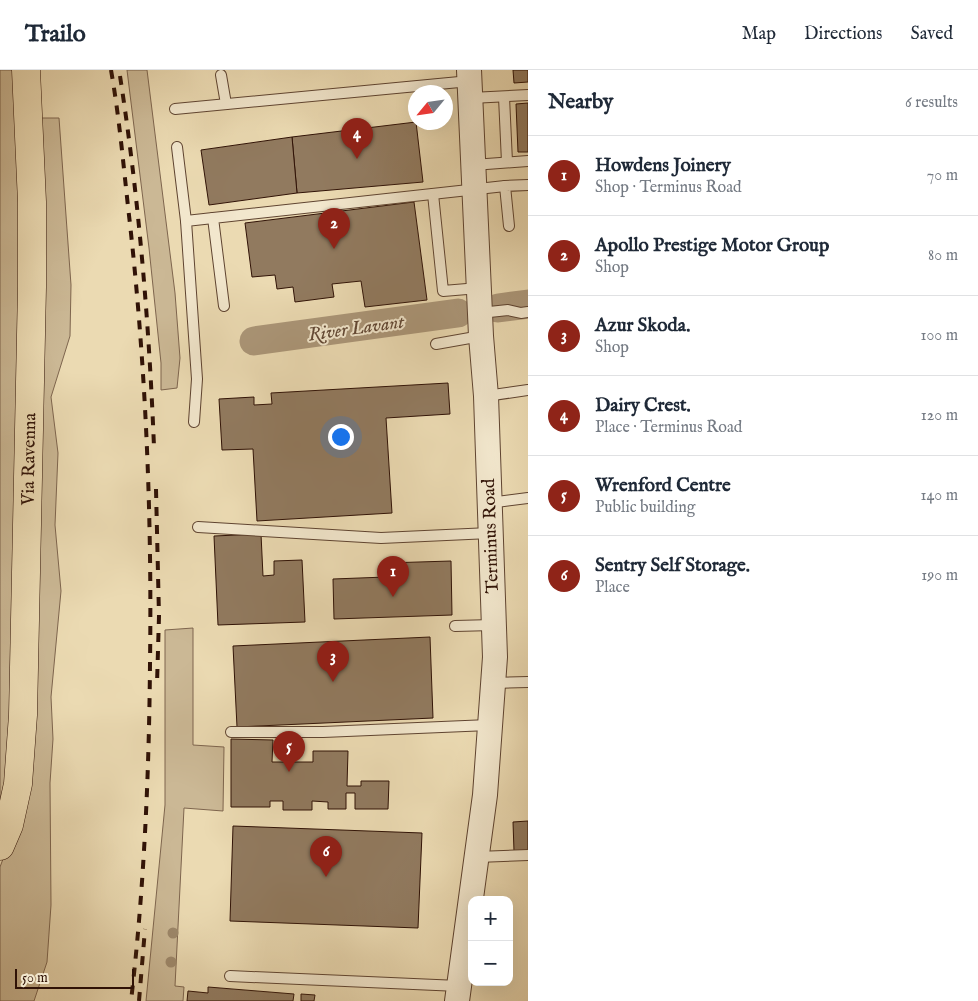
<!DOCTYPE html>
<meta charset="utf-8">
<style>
body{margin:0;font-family:"IM FELL English",serif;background:#f6f6f7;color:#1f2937}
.controls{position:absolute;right:15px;bottom:15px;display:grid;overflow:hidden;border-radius:10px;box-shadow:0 5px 20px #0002}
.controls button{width:45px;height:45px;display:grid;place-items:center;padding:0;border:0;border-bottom:1px solid #e0e1e3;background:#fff;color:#1f2937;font:25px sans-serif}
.compass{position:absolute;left:408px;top:15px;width:45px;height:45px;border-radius:50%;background:#fff;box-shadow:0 5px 20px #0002;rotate:241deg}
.scale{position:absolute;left:15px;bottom:12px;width:119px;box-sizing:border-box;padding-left:5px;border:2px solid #301206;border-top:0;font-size:14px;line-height:18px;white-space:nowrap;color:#301206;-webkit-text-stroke:4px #f2e7cd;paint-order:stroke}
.you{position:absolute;left:340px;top:366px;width:18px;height:18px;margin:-12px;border:4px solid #fff;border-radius:50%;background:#1a73e8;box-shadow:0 0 0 8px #1a73e833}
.badge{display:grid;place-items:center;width:32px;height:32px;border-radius:50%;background:#8f2418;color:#fff;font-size:16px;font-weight:700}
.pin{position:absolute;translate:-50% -41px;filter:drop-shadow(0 1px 2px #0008)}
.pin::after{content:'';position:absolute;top:26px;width:18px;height:15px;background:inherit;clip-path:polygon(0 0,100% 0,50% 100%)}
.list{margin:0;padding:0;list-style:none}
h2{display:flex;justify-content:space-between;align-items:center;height:65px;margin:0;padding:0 20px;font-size:21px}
h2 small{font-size:16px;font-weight:400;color:#747a83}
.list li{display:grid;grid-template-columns:32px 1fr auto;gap:15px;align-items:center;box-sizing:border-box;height:80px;padding:0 20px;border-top:1px solid #e0e1e3}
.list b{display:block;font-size:19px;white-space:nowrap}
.list p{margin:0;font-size:16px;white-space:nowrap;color:#747a83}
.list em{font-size:16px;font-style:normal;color:#747a83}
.map{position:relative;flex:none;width:528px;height:931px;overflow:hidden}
header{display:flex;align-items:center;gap:30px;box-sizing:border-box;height:70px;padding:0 25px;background:#fff;border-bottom:1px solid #e0e1e3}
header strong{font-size:24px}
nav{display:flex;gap:28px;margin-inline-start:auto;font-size:18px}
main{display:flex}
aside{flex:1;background:#fff}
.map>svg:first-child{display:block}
.green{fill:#cbb895;stroke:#7e654e}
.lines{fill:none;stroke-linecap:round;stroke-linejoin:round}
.river{stroke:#ab9678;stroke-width:29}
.building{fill:#917a5f;stroke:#301206}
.service-casing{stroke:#5f4431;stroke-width:12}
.tertiary-casing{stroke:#5f4431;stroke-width:26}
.primary-casing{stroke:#301206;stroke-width:29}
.service{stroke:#f2e7cd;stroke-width:10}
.tertiary{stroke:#f2e7cd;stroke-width:24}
.primary{stroke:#ebdab2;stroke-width:28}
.rail{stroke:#301206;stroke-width:4;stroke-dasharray:9 9;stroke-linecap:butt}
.tree{fill:#9d886b}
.labels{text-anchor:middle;stroke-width:4;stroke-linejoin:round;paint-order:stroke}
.street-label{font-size:18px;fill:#301206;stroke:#f2e7cd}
.water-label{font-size:19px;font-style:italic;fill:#614734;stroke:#f2e7cd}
</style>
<header>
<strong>Trailo</strong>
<nav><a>Map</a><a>Directions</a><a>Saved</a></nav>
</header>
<main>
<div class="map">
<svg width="528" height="931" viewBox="0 0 528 931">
<rect width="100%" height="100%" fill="#ebdab2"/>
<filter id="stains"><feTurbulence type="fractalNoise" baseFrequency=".004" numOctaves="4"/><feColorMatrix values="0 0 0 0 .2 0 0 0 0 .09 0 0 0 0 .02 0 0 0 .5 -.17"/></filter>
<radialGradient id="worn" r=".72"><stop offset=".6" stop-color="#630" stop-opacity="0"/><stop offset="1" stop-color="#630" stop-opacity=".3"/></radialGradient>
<g class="green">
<polygon points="0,0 17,0 22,131 16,639 0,755"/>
<polygon points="127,0 147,0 175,223 180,288 177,318 161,320 161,293 149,178"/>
<polygon points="38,48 59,48 71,215 70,266 51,327 58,383 55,455 61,521 51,627 53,669 50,713 51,835 47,892 34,931 0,931 0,797 15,757"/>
<polygon points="193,558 193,675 224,677 223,741 184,738 175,916 184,917 183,931 146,931 165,735 165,560"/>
</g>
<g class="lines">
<g class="river">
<polyline points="498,238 528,234"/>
<polyline points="254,271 458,243"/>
</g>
</g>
<g class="building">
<polygon points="513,0 528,0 528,12 514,13"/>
<polygon points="528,33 528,82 518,82 516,34"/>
<polygon points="416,52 423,112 297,123 292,67"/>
<polygon points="292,67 297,123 209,135 201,80"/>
<polygon points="414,132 427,230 365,237 361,211 332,214 334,227 295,232 293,217 277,219 275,205 252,207 245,153"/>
<polygon points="448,313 450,344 386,348 392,443 257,451 253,379 222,380 219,329 254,327 254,335 272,334 271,323"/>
<polygon points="261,464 263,506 274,505 274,491 302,490 305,552 218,555 214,466"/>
<polygon points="451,491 452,545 334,549 333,509 386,507 386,493"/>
<polygon points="430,567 433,648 237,657 233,576"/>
<polygon points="231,669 273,670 272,692 313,692 313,681 348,681 347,716 361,716 361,711 389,711 388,739 355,739 355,723 346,723 346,739 328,739 328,732 312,731 312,740 283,740 283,731 270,731 270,737 231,737"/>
<polygon points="528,751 528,781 514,781 513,752"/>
<polygon points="233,756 422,763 418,858 230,851"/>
<polygon points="208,917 294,924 293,931 187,931 188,921 208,923"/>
<polygon points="301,924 315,925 314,931 301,931"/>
</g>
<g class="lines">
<defs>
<g id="service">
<polyline points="221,5 226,34"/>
<polyline points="504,27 507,92"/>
<polyline points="471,28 528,25"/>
<polyline points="175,39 470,11"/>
<polyline points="177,77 186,151"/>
<polyline points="473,95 528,91"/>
<polyline points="433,124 443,221 479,218"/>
<polyline points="509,156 505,116 528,115"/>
<polyline points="224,236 213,148 505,116"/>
<polyline points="480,243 508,240 521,243 528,242"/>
<polyline points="436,274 481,266"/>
<polyline points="486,326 528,320"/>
<polyline points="194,352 197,309 186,151 213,148"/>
<polyline points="489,433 528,428"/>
<polyline points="198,457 381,468 490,463"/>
<polyline points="455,556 493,555"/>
<polyline points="493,613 528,612"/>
<polyline points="231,662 323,662 489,655"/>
<polyline points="477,787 528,785"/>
<polyline points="230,906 459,916"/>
</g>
<polyline id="tertiary" points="457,931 485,725 495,587 486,326 481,266 469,0"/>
<g id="primary">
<path id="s1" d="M0 776 9 755 18 714 23 645 32 217V132L26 0"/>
</g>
</defs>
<use href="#service" class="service-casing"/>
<use href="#tertiary" class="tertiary-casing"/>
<use href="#primary" class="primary-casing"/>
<use href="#service" class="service"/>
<use href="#tertiary" class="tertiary"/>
<use href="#primary" class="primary"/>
<g class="rail">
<path d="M111 0C120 51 124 103 130 154 146 300 152 447 150 594 149 707 144 819 131 931"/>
<path d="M120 6C139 129 149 253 154 377"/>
<polyline points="156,419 159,546 157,614"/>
<polyline points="139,931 145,859"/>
</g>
</g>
<g class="tree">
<circle cx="173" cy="863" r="5.5"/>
<circle cx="171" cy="892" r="5.5"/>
</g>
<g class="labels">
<g class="street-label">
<text dy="6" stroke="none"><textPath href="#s1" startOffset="390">Via Ravenna</textPath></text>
<text transform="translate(490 466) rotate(-92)" y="6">Terminus Road</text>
</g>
<g class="water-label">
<text transform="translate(356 257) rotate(-8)" y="7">River Lavant</text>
</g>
</g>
<rect width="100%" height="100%" filter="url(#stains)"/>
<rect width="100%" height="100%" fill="url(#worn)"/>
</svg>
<div class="controls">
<button>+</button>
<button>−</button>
</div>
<svg class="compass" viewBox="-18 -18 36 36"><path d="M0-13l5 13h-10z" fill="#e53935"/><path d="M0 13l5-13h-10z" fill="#747a83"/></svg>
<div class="scale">50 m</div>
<div class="you"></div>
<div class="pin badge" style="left:393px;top:527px">1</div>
<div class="pin badge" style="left:334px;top:179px">2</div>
<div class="pin badge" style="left:333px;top:612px">3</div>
<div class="pin badge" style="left:357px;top:89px">4</div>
<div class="pin badge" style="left:289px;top:702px">5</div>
<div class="pin badge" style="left:326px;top:807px">6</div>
</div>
<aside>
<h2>Nearby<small>6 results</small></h2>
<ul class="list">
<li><span class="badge">1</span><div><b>Howdens Joinery</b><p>Shop · Terminus Road</p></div><em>70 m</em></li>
<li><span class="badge">2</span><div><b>Apollo Prestige Motor Group</b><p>Shop</p></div><em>80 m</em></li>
<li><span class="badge">3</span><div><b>Azur Skoda.</b><p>Shop</p></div><em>100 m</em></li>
<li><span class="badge">4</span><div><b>Dairy Crest.</b><p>Place · Terminus Road</p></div><em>120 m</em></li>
<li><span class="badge">5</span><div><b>Wrenford Centre</b><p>Public building</p></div><em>140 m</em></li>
<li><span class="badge">6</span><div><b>Sentry Self Storage.</b><p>Place</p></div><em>190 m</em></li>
</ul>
</aside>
</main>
